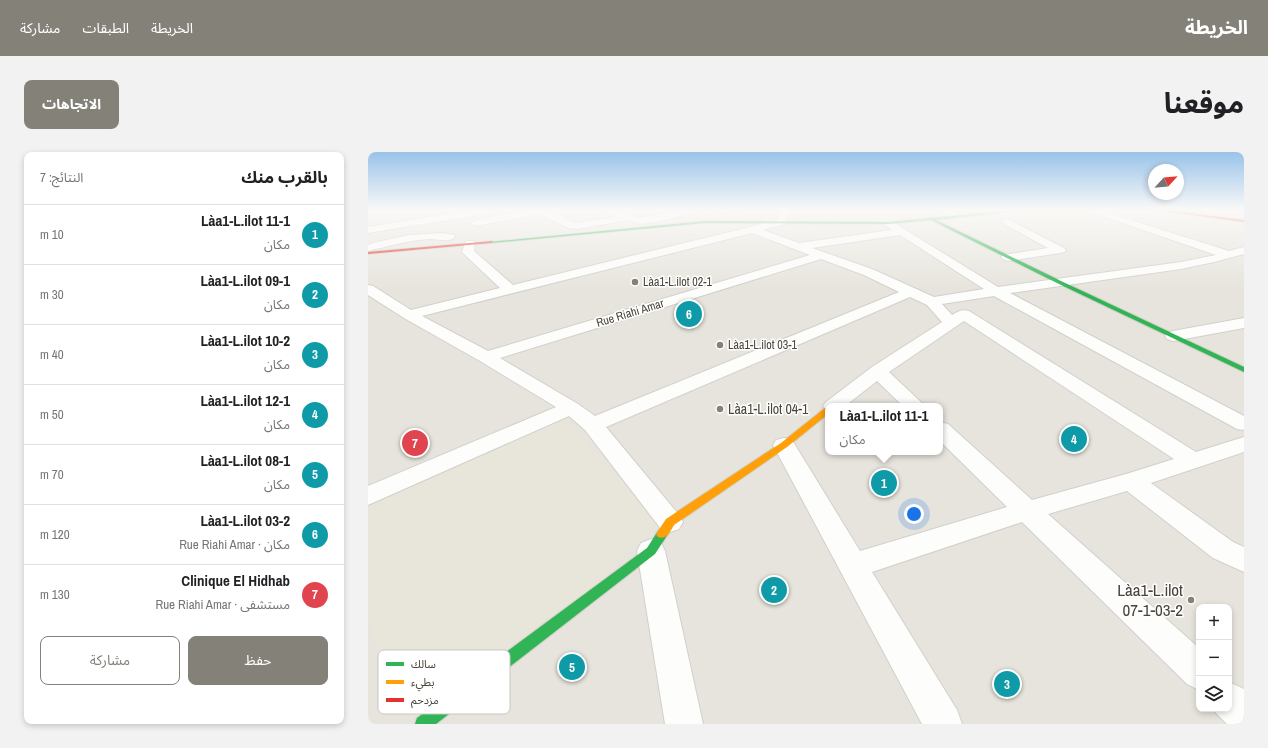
<!DOCTYPE html>
<html lang="ar">
<meta charset="utf-8">
<style>
body{margin:0;font-family:"Archivo Narrow","Noto Sans Arabic",sans-serif;background:#f2f2f2;color:#202124;direction:rtl}
.controls{position:absolute;right:12px;bottom:12px;display:grid;overflow:hidden;border-radius:8px;box-shadow:0 2px 6px #0003}
.controls button{width:36px;height:36px;display:grid;place-items:center;padding:0;border:0;border-bottom:1px solid #e0e0e0;background:#fff;color:#202124;font:20px sans-serif}
.compass{position:absolute;left:780px;top:12px;width:36px;height:36px;border-radius:50%;background:#fff;box-shadow:0 2px 6px #0003;rotate:64deg}
.you{position:absolute;left:546px;top:362px;width:14px;height:14px;margin:-10px;border:3px solid #fff;border-radius:50%;background:#1a73e8;box-shadow:0 0 0 6px #1a73e833}
.badge{display:grid;place-items:center;width:26px;height:26px;border-radius:50%;background:#848179;color:#fff;font-size:13px;font-weight:700}
.pin{position:absolute;translate:-50% -50%;border:2px solid #fff;box-shadow:0 1px 4px #0006}
.popup{position:absolute;left:457px;top:251px;width:118px;height:52px;box-sizing:border-box;display:grid;place-content:center;border-radius:8px;background:#fff;filter:drop-shadow(0 1px 3px #0005);font-size:13px;white-space:nowrap;color:#757577}
.popup b{font-size:15px;color:#202124}
.popup::after{content:'';position:absolute;left:50%;top:100%;margin-left:-8px;border:8px solid transparent;border-top-color:#fff}
.list{margin:0;padding:0;list-style:none}
h2{display:flex;justify-content:space-between;align-items:center;height:52px;margin:0;padding:0 16px;font-size:17px}
h2 small{font-size:13px;font-weight:400;color:#757577}
.list li{display:grid;grid-template-columns:26px 1fr auto;gap:12px;align-items:center;box-sizing:border-box;height:60px;padding:0 16px;border-top:1px solid #e0e0e0}
.list b{display:block;font-size:15px;white-space:nowrap}
.list p{margin:0;font-size:13px;white-space:nowrap;color:#757577}
.list em{font-size:13px;font-style:normal;color:#757577}
.actions{display:flex;gap:8px;padding:12px 16px}
.actions a{flex:1;padding:9px 0;border:1px solid #848179;border-radius:8px;text-align:center;font-size:14px;color:#848179}
.actions .main{background:#848179;color:#fff}
.icon{flex:none;width:22px;height:22px;fill:none;stroke:currentColor;stroke-width:2;stroke-linecap:round;stroke-linejoin:round}
.map{position:relative;flex:none;width:876px;height:572px;overflow:hidden;direction:ltr;border-radius:8px}
header{display:flex;align-items:center;gap:24px;box-sizing:border-box;height:56px;padding:0 20px;background:#848179;color:#fff}
header strong{font-size:19px}
nav{display:flex;gap:22px;margin-inline-start:auto;font-size:14px}
.intro{display:flex;align-items:center;justify-content:space-between;box-sizing:border-box;height:96px;padding:0 24px}
h1{margin:0;font-size:28px}
.button{padding:10px 18px;border-radius:8px;background:#848179;color:#fff;font-size:14px;font-weight:700}
main{display:flex;gap:24px;padding:0 24px}
aside{flex:1;background:#fff;border-radius:8px;box-shadow:0 2px 6px #0003}
.map>svg:first-child{display:block}
.residential{fill:#e6e4dc;fill-rule:evenodd}
.education{fill:#e8e5da}
.lines{fill:none;stroke-linecap:round;stroke-linejoin:round}
.street-casing{stroke:#d1d0cc;stroke-width:2}
.fast-casing{stroke:#d1cfc5;stroke-width:2}
.slow-casing{stroke:#d1cfc5;stroke-width:2}
.jam-casing{stroke:#d1cfc5;stroke-width:2}
.street{fill:#fdfdfc;fill-rule:evenodd}
.fast{fill:#30b455;fill-rule:evenodd}
.slow{fill:#ff9f0a;fill-rule:evenodd}
.jam{fill:#e5322d;fill-rule:evenodd}
.poi-dot{fill:#848179;stroke:#fff;stroke-width:1.5}
.labels{text-anchor:middle;stroke-width:3;stroke-linejoin:round;paint-order:stroke}
.far-poi-label{font-size:12px;fill:#49443a;stroke:#fff;text-anchor:start}
.far-street-label{font-size:12px;fill:#49443a;stroke:#fff}
.poi-label{font-size:14px;fill:#49443a;stroke:#fff;text-anchor:start}
.near-poi-label{font-size:17px;fill:#49443a;stroke:#fff;text-anchor:end}
.key{fill:#fff;stroke:#c8c7c4;stroke-width:1}
.key-label{font-size:11px;fill:#49443a}
</style>
<header>
<strong>الخريطة</strong>
<nav><a>الخريطة</a><a>الطبقات</a><a>مشاركة</a></nav>
</header>
<div class="intro"><h1>موقعنا</h1><a class="button">الاتجاهات</a></div>
<main>
<div class="map">
<svg width="876" height="572" viewBox="0 0 876 572">
<rect width="100%" height="100%" fill="#f3f2ee"/>
<g class="residential">
<polygon points="0,58 120,58 0,77"/>
<polygon points="129,58 414,58 411,68 369,69 0,99 0,79"/>
<polygon points="420,58 644,58 518,69 418,68"/>
<path d="M676 58H767L797 60 876 71V572H0V103L338 72H519ZM460 254H572V300H460ZM831 455H861V557H831Z"/>
<polygon points="801,58 876,58 876,68"/>
</g>
<g class="education">
<polygon points="706,60 717,62 776,81 747,85 770,94 712,101 642,64"/>
<polygon points="194,264 257,332 290,374 216,442 40,563 11,503 0,469 0,349"/>
</g>
<g class="lines">
<defs>
<g id="street">
<polygon points="105,58 128,58 124,61 0,81 0,75"/>
<polygon points="161,58 182,58 206,71 249,65 240,60 242,58 249,58 272,66 312,58 329,58 328,60 288,70 271,72 260,68 210,77 200,76 172,62 108,74 103,71 108,68"/>
<path d="M350 58H368C364 62 354 62 350 58Z"/>
<path d="M412 58H421L417 72 395 78 431 91 524 78 515 71 517 69H523L630 135 813 110 848 103 717 58H731L861 99 876 95V102L846 110 813 117 642 141 876 264V278L869 277 626 144 574 152 584 163C591 159 594 157 601 159L828 300 876 285V300L783 331 865 390 876 395V420L845 406 759 339 680 362 831 496V538L819 532 654 370 504 420 589 558 594 572H554L405 293 408 288 416 286 424 288 492 399 639 355 572 289V270L580 272 664 348 758 322 806 307 596 169 521 220 557 254H535L509 229 477 254H460V259L458 258 455 254 458 250 504 215 574 170 559 153 542 145 238 275 311 363 315 370 311 377 302 380 293 377 217 278 201 264 0 353V334L188 255 112 209 36 166 0 143V133L5 134 43 158 132 136 96 102 94 100 98 89H106L107 91 106 99 145 133 410 68ZM384 81 442 103 120 199 54 164ZM532 83 616 137 566 145 504 117 444 96ZM453 107 496 123 531 140 227 264 210 252 132 206Z"/>
<polygon points="571,58 584,58 594,64 589,67"/>
<polygon points="639,67 696,96 698,98 696,100 692,101 639,109 635,107 633,105 635,103 680,96 636,72 634,70 636,68"/>
<path d="M74 81 86 83 87 85C82 91 70 87 63 87 41 88 21 94 0 99V93L5 91 41 83Z"/>
<polygon points="876,166 876,176 805,189 799,187 797,184 799,181 805,179"/>
<polygon points="283,387 293,391 297,399 335,572 297,572 269,399 273,391"/>
<polygon points="861,530 876,537 876,572 859,572 848,561 846,557 861,557"/>
</g>
<g id="fast">
<polygon points="644,58 662,58 568,68 693,129 876,215 876,220 689,131 563,68 520,72 337,71 123,91 121,90 337,69 520,70"/>
<polygon points="294,378 298,379 300,382 287,402 68,572 47,572 49,566 279,396 290,379"/>
</g>
<path id="slow" d="M460 255V262L419 295 306 373C302 380 299 388 290 385L288 382 298 367 413 291 457 256Z"/>
<g id="jam">
<polygon points="799,58 876,68 876,70 785,58"/>
<polygon points="125,89 123,91 0,102 0,100"/>
</g>
</defs>
<use href="#street" class="street-casing"/>
<use href="#fast" class="fast-casing"/>
<use href="#slow" class="slow-casing"/>
<use href="#jam" class="jam-casing"/>
<use href="#street" class="street"/>
<use href="#fast" class="fast"/>
<use href="#slow" class="slow"/>
<use href="#jam" class="jam"/>
</g>
<linearGradient id="sky" x2="0" y2="1"><stop stop-color="#99c3ea"/><stop offset="0.42" stop-color="#faf9f7"/><stop offset="1" stop-color="#faf9f7" stop-opacity="0"/></linearGradient>
<rect width="876" height="138" fill="url(#sky)"/>
<g class="poi-dot">
<circle cx="267" cy="130" r="4"/>
<circle cx="352" cy="193" r="4"/>
<circle cx="352" cy="257" r="4"/>
<circle cx="823" cy="448" r="4"/>
</g>
<g class="labels">
<g class="far-poi-label">
<text x="275" y="134">Làa1-L.ilot 02-1</text>
<text x="360" y="197">Làa1-L.ilot 03-1</text>
</g>
<g class="far-street-label">
<text transform="translate(262 161) rotate(-17)" y="4">Rue Riahi Amar</text>
</g>
<g class="poi-label">
<text x="360" y="262">Làa1-L.ilot 04-1</text>
</g>
<g class="near-poi-label">
<text x="815" y="444">Làa1-L.ilot<tspan x="815" dy="20">07-1-03-2</tspan></text>
</g>
</g>
<rect x="10" y="498" width="132" height="64" rx="6" class="key"/>
<rect x="18" y="510" width="18" height="4" fill="#30b455"/>
<rect x="18" y="528" width="18" height="4" fill="#ff9f0a"/>
<rect x="18" y="546" width="18" height="4" fill="#e5322d"/>
<g class="key-label">
<text x="43" y="516">سالك</text>
<text x="43" y="534">بطيء</text>
<text x="43" y="552">مزدحم</text>
</g>
</svg>
<div class="controls">
<button>+</button>
<button>−</button>
<button><svg class="icon" aria-label="layers" viewBox="0 0 24 24"><path d="M12 4l9 5-9 5-9-5zM3 14l9 5 9-5"/></svg></button>
</div>
<svg class="compass" viewBox="-18 -18 36 36"><path d="M0-13l5 13h-10z" fill="#e53935"/><path d="M0 13l5-13h-10z" fill="#757577"/></svg>
<div class="you"></div>
<div class="pin badge" style="left:516px;top:331px;background:#0f9aa8">1</div>
<div class="popup"><b>Làa1-L.ilot 11-1</b>مكان</div>
<div class="pin badge" style="left:406px;top:438px;background:#0f9aa8">2</div>
<div class="pin badge" style="left:639px;top:532px;background:#0f9aa8">3</div>
<div class="pin badge" style="left:706px;top:287px;background:#0f9aa8">4</div>
<div class="pin badge" style="left:204px;top:515px;background:#0f9aa8">5</div>
<div class="pin badge" style="left:321px;top:162px;background:#0f9aa8">6</div>
<div class="pin badge" style="left:47px;top:291px;background:#e0444e">7</div>
</div>
<aside>
<h2>بالقرب منك<small>النتائج: 7</small></h2>
<ul class="list">
<li><span class="badge" style="background:#0f9aa8">1</span><div><b>Làa1-L.ilot 11-1</b><p>مكان</p></div><em>10 m</em></li>
<li><span class="badge" style="background:#0f9aa8">2</span><div><b>Làa1-L.ilot 09-1</b><p>مكان</p></div><em>30 m</em></li>
<li><span class="badge" style="background:#0f9aa8">3</span><div><b>Làa1-L.ilot 10-2</b><p>مكان</p></div><em>40 m</em></li>
<li><span class="badge" style="background:#0f9aa8">4</span><div><b>Làa1-L.ilot 12-1</b><p>مكان</p></div><em>50 m</em></li>
<li><span class="badge" style="background:#0f9aa8">5</span><div><b>Làa1-L.ilot 08-1</b><p>مكان</p></div><em>70 m</em></li>
<li><span class="badge" style="background:#0f9aa8">6</span><div><b>Làa1-L.ilot 03-2</b><p>مكان · Rue Riahi Amar</p></div><em>120 m</em></li>
<li><span class="badge" style="background:#e0444e">7</span><div><b>Clinique El Hidhab</b><p>مستشفى · Rue Riahi Amar</p></div><em>130 m</em></li>
</ul>
<div class="actions"><a class="main">حفظ</a><a>مشاركة</a></div>
</aside>
</main>
